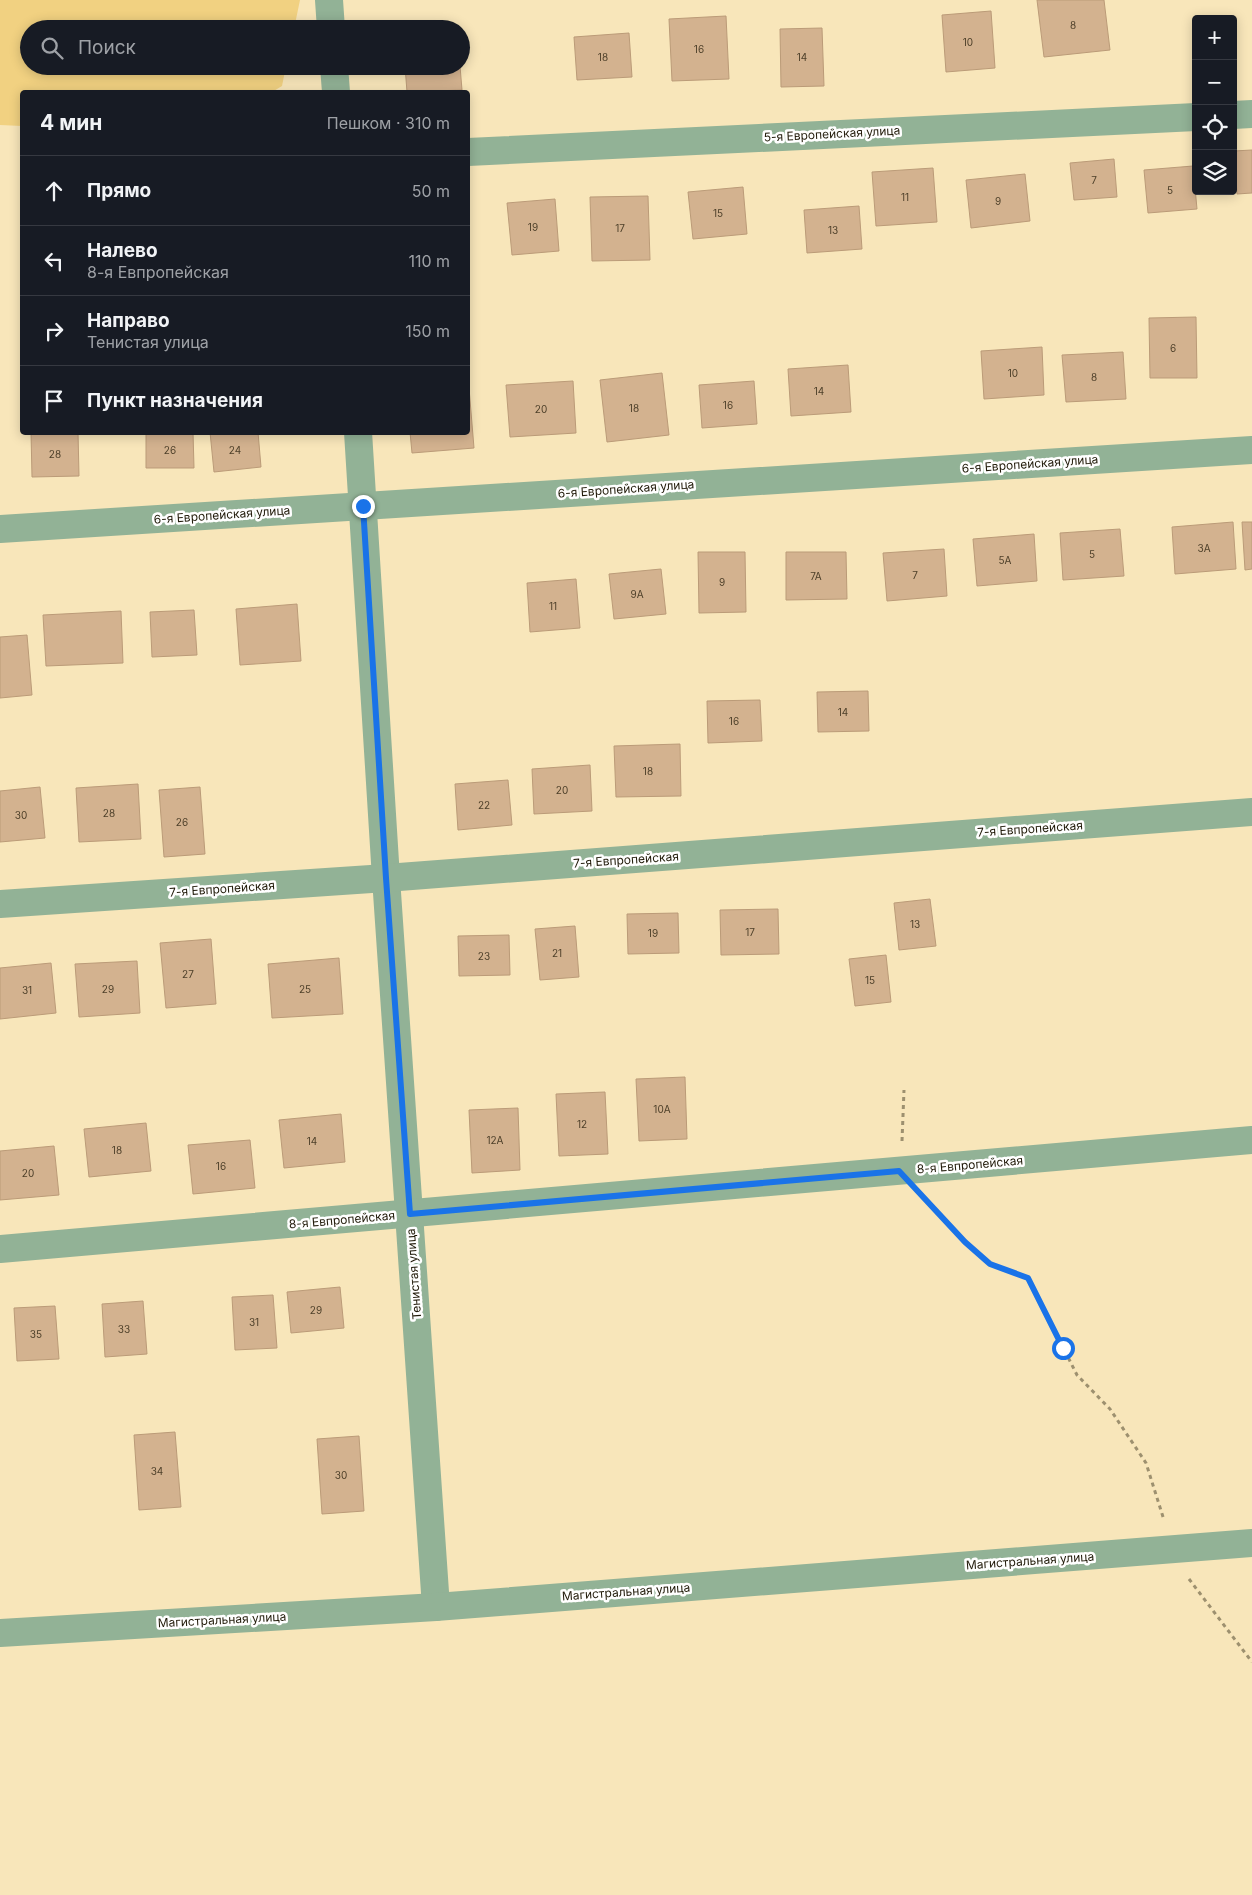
<!DOCTYPE html>
<html lang="ru">
<meta charset="utf-8">
<style>
body{margin:0;font-family:Inter,sans-serif;background:#20242c;color:#f1f3f6}
.controls{position:absolute;right:15px;top:15px;display:grid;overflow:hidden;border-radius:5px;box-shadow:0 2px 12px #0003}
.controls button{width:45px;height:45px;display:grid;place-items:center;padding:0;border:0;border-bottom:1px solid #363941;background:#171b24;color:#f1f3f6;font:25px sans-serif}
.stop{position:absolute;width:15px;height:15px;margin:-11px;border:4px solid #1a73e8;border-radius:50%;background:#fff}
.stop.end{background:#1a73e8;border-color:#fff;box-shadow:0 1px 5px #0008}
.list{margin:0;padding:0;list-style:none}
h2{display:flex;justify-content:space-between;align-items:center;height:65px;margin:0;padding:0 20px;font-size:21px}
h2 small{font-size:16px;font-weight:400;color:#9ea1a6}
.list li{display:grid;grid-template-columns:32px 1fr auto;gap:15px;align-items:center;box-sizing:border-box;height:70px;padding:0 20px;border-top:1px solid #363941}
.list b{display:block;font-size:19px;white-space:nowrap}
.list p{margin:0;font-size:16px;white-space:nowrap;color:#9ea1a6}
.list em{font-size:16px;font-style:normal;color:#9ea1a6}
.icon{flex:none;width:28px;height:28px;fill:none;stroke:currentColor;stroke-width:2;stroke-linecap:round;stroke-linejoin:round}
.map{position:relative;flex:none;width:1252px;height:1895px;overflow:hidden}
.search{position:absolute;background:#171b24;box-shadow:0 2px 12px #0003;left:20px;top:20px;width:450px;height:55px;display:flex;align-items:center;gap:12px;box-sizing:border-box;padding:0 18px;border-radius:28px;color:#9ea1a6;font-size:19px}
.panel{position:absolute;background:#171b24;box-shadow:0 2px 12px #0003;left:20px;top:90px;width:450px;height:345px;border-radius:5px}
.map>svg:first-child{display:block}
.green{fill:#f1d181}
.building{fill:#d3b28f;stroke:#bb9b78}
.lines{fill:none;stroke-linecap:round;stroke-linejoin:round}
.path{stroke:#9d906f;stroke-width:3;stroke-dasharray:4 4;stroke-linecap:butt}
.minor{stroke:#92b296;stroke-width:28}
.route{stroke:#1a73e8;stroke-width:6}
.labels{text-anchor:middle;stroke-width:5;stroke-linejoin:round;paint-order:stroke}
.number-label{font-size:10px;fill:#4e402a}
.street-label{font-size:12px;fill:#211a09;stroke:#fff}
</style>
<div class="map">
<svg width="1252" height="1895" viewBox="0 0 1252 1895">
<rect width="100%" height="100%" fill="#f8e6ba"/>
<polygon class="green" points="0,0 300,0 294,29 29,29 29,66 286,66 282,86 272,92 22,92 22,126 0,125"/>
<g class="building">
<polygon points="1037,0 1104,0 1110,50 1044,57"/>
<polygon points="991,11 995,68 946,72 942,15"/>
<polygon points="726,16 729,79 672,81 669,19"/>
<polygon points="822,28 824,86 781,87 780,29"/>
<polygon points="629,33 632,77 577,80 574,37"/>
<polygon points="405,66 460,66 462,90 407,92"/>
<polygon points="1252,150 1252,193 1237,194 1234,151"/>
<polygon points="1114,159 1117,197 1074,200 1070,163"/>
<polygon points="1193,166 1197,209 1148,213 1144,170"/>
<polygon points="933,168 937,222 876,226 872,172"/>
<polygon points="1025,174 1030,221 971,228 966,180"/>
<polygon points="743,187 747,234 693,239 688,192"/>
<polygon points="648,196 650,260 592,261 590,197"/>
<polygon points="555,199 559,251 512,255 507,203"/>
<polygon points="859,206 862,249 807,253 804,210"/>
<polygon points="1196,317 1197,378 1150,378 1149,318"/>
<polygon points="1042,347 1044,395 984,399 981,351"/>
<polygon points="1123,352 1126,399 1066,402 1062,355"/>
<polygon points="848,365 851,412 791,416 788,369"/>
<polygon points="662,373 669,435 607,442 600,380"/>
<polygon points="573,381 576,433 510,437 506,385"/>
<polygon points="754,381 757,424 702,428 699,385"/>
<polygon points="468,388 469,388 474,448 412,453 410,432 468,432"/>
<polygon points="31,432 78,432 79,476 32,477"/>
<polygon points="146,432 193,432 194,468 146,468"/>
<polygon points="210,432 258,432 261,467 214,472"/>
<polygon points="1233,522 1236,569 1175,574 1172,527"/>
<polygon points="1242,522 1252,522 1252,569 1245,570"/>
<polygon points="1120,529 1124,576 1063,580 1060,533"/>
<polygon points="1034,534 1037,581 977,586 973,539"/>
<polygon points="944,549 947,596 887,601 883,553"/>
<polygon points="698,552 745,552 746,612 699,613"/>
<polygon points="786,552 846,552 847,599 786,600"/>
<polygon points="661,569 666,614 614,619 609,574"/>
<polygon points="576,579 580,628 530,632 527,583"/>
<polygon points="297,604 301,661 240,665 236,609"/>
<polygon points="194,610 197,655 152,657 150,612"/>
<polygon points="121,611 123,663 46,666 43,615"/>
<polygon points="27,635 32,695 0,698 0,637"/>
<polygon points="868,691 869,731 818,732 817,692"/>
<polygon points="760,700 762,741 708,743 707,701"/>
<polygon points="680,744 681,796 616,797 614,746"/>
<polygon points="590,765 592,811 534,814 532,769"/>
<polygon points="508,780 512,825 458,830 455,784"/>
<polygon points="138,784 141,839 79,842 76,788"/>
<polygon points="40,787 45,838 0,842 0,791"/>
<polygon points="200,787 205,854 164,857 159,790"/>
<polygon points="930,899 936,946 899,950 894,903"/>
<polygon points="778,909 779,954 721,955 720,910"/>
<polygon points="678,913 679,953 628,954 627,914"/>
<polygon points="575,926 579,977 540,980 535,929"/>
<polygon points="509,935 510,975 459,976 458,936"/>
<polygon points="211,939 216,1004 166,1008 160,943"/>
<polygon points="886,955 891,1002 855,1006 849,959"/>
<polygon points="339,958 343,1014 272,1018 268,964"/>
<polygon points="137,961 140,1013 79,1017 75,964"/>
<polygon points="51,963 56,1013 0,1019 0,968"/>
<polygon points="685,1077 687,1139 639,1141 636,1079"/>
<polygon points="605,1092 608,1154 559,1156 556,1094"/>
<polygon points="518,1108 520,1170 472,1173 469,1110"/>
<polygon points="341,1114 345,1162 284,1168 279,1120"/>
<polygon points="146,1123 151,1171 89,1177 84,1129"/>
<polygon points="250,1140 255,1188 193,1194 188,1145"/>
<polygon points="54,1146 59,1195 0,1200 0,1151"/>
<polygon points="340,1287 344,1328 291,1333 287,1292"/>
<polygon points="273,1295 277,1348 235,1350 232,1297"/>
<polygon points="143,1301 147,1354 105,1357 102,1304"/>
<polygon points="55,1306 59,1359 17,1361 14,1308"/>
<polygon points="175,1432 181,1507 139,1510 134,1435"/>
<polygon points="359,1436 364,1511 322,1514 317,1439"/>
</g>
<g class="lines">
<g class="path">
<polyline points="902,1141 904,1090"/>
<polyline points="923,1198 965,1242 991,1264 1028,1278 1077,1375 1110,1409 1146,1463 1164,1520"/>
<polyline points="1189,1579 1252,1662"/>
</g>
<g class="minor">
<polyline points="329,0 331,29"/>
<polyline points="334,66 336,92"/>
<polyline points="1233,115 1252,114"/>
<polyline points="468,152 1196,117"/>
<polyline points="358,432 386,878 436,1607"/>
<polyline points="0,529 1252,450"/>
<polyline points="0,904 386,878 1252,812"/>
<polyline points="0,1249 1252,1140"/>
<polyline points="0,1633 436,1607 1252,1543"/>
</g>
</g>
<g class="lines">
<polyline class="route" points="363,506 386,878 410,1214 899,1171 965,1242 990,1264 1028,1278 1063,1348"/>
</g>
<g class="labels">
<g class="number-label">
<text x="1073" y="29">8</text>
<text x="968" y="46">10</text>
<text x="699" y="53">16</text>
<text x="603" y="61">18</text>
<text x="802" y="61">14</text>
<text x="1094" y="184">7</text>
<text x="1170" y="194">5</text>
<text x="905" y="201">11</text>
<text x="998" y="205">9</text>
<text x="718" y="217">15</text>
<text x="533" y="231">19</text>
<text x="620" y="232">17</text>
<text x="833" y="234">13</text>
<text x="1173" y="352">6</text>
<text x="1013" y="377">10</text>
<text x="1094" y="381">8</text>
<text x="819" y="395">14</text>
<text x="728" y="409">16</text>
<text x="634" y="412">18</text>
<text x="541" y="413">20</text>
<text x="170" y="454">26</text>
<text x="235" y="454">24</text>
<text x="55" y="458">28</text>
<text x="1204" y="552">3А</text>
<text x="1092" y="558">5</text>
<text x="1005" y="564">5А</text>
<text x="915" y="579">7</text>
<text x="816" y="580">7А</text>
<text x="722" y="586">9</text>
<text x="637" y="598">9А</text>
<text x="553" y="610">11</text>
<text x="843" y="716">14</text>
<text x="734" y="725">16</text>
<text x="648" y="775">18</text>
<text x="562" y="794">20</text>
<text x="484" y="809">22</text>
<text x="109" y="817">28</text>
<text x="21" y="819">30</text>
<text x="182" y="826">26</text>
<text x="915" y="928">13</text>
<text x="750" y="936">17</text>
<text x="653" y="937">19</text>
<text x="557" y="957">21</text>
<text x="484" y="960">23</text>
<text x="188" y="978">27</text>
<text x="870" y="984">15</text>
<text x="108" y="993">29</text>
<text x="305" y="993">25</text>
<text x="27" y="994">31</text>
<text x="662" y="1113">10А</text>
<text x="582" y="1128">12</text>
<text x="495" y="1144">12А</text>
<text x="312" y="1145">14</text>
<text x="117" y="1154">18</text>
<text x="221" y="1170">16</text>
<text x="28" y="1177">20</text>
<text x="316" y="1314">29</text>
<text x="254" y="1326">31</text>
<text x="124" y="1333">33</text>
<text x="36" y="1338">35</text>
<text x="157" y="1475">34</text>
<text x="341" y="1479">30</text>
</g>
<g class="street-label">
<text transform="translate(832 134) rotate(-3)" y="4">5-я Европейская улица</text>
<text transform="translate(1030 464) rotate(-4)" y="4">6-я Европейская улица</text>
<text transform="translate(626 489) rotate(-4)" y="4">6-я Европейская улица</text>
<text transform="translate(222 515) rotate(-4)" y="4">6-я Европейская улица</text>
<text transform="translate(1030 829) rotate(-4)" y="4">7-я Евпропейская</text>
<text transform="translate(626 860) rotate(-4)" y="4">7-я Евпропейская</text>
<text transform="translate(222 889) rotate(-4)" y="4">7-я Евпропейская</text>
<text transform="translate(970 1165) rotate(-5)" y="4">8-я Евпропейская</text>
<text transform="translate(342 1220) rotate(-5)" y="4">8-я Евпропейская</text>
<text transform="translate(414 1274) rotate(-94)" y="4">Тенистая улица</text>
<text transform="translate(1030 1561) rotate(-4)" y="4">Магистральная улица</text>
<text transform="translate(626 1592) rotate(-4)" y="4">Магистральная улица</text>
<text transform="translate(222 1620) rotate(-3)" y="4">Магистральная улица</text>
</g>
</g>
</svg>
<div class="controls">
<button>+</button>
<button>−</button>
<button><svg class="icon" aria-label="locate" viewBox="0 0 24 24"><circle cx="12" cy="12" r="6"/><path d="M12 2v4M12 18v4M2 12h4M18 12h4"/></svg></button>
<button><svg class="icon" aria-label="layers" viewBox="0 0 24 24"><path d="M12 4l9 5-9 5-9-5zM3 14l9 5 9-5"/></svg></button>
</div>
<div class="stop" style="left:1063px;top:1348px"></div>
<div class="stop end" style="left:363px;top:506px"></div>
<div class="search"><svg class="icon" aria-label="search" viewBox="0 0 24 24"><circle cx="10" cy="10" r="6"/><path d="M15 15l6 6"/></svg>Поиск</div>
<section class="panel">
<h2>4 мин<small>Пешком · 310 m</small></h2>
<ul class="list">
<li><svg class="icon" aria-label="ahead" viewBox="0 0 24 24"><path d="M12 20V5M6 11l6-6 6 6"/></svg><div><b>Прямо</b></div><em>50 m</em></li>
<li><svg class="icon" aria-label="left" viewBox="0 0 24 24"><path d="M17 20v-9H6M10 6l-5 5 5 5"/></svg><div><b>Налево</b><p>8-я Евпропейская</p></div><em>110 m</em></li>
<li><svg class="icon" aria-label="right" viewBox="0 0 24 24"><path d="M7 20v-9h11M14 6l5 5-5 5"/></svg><div><b>Направо</b><p>Тенистая улица</p></div><em>150 m</em></li>
<li><svg class="icon" aria-label="arrive" viewBox="0 0 24 24"><path d="M6 21V4h12l-3 4 3 4H6"/></svg><div><b>Пункт назначения</b></div></li>
</ul>
</section>
</div>
